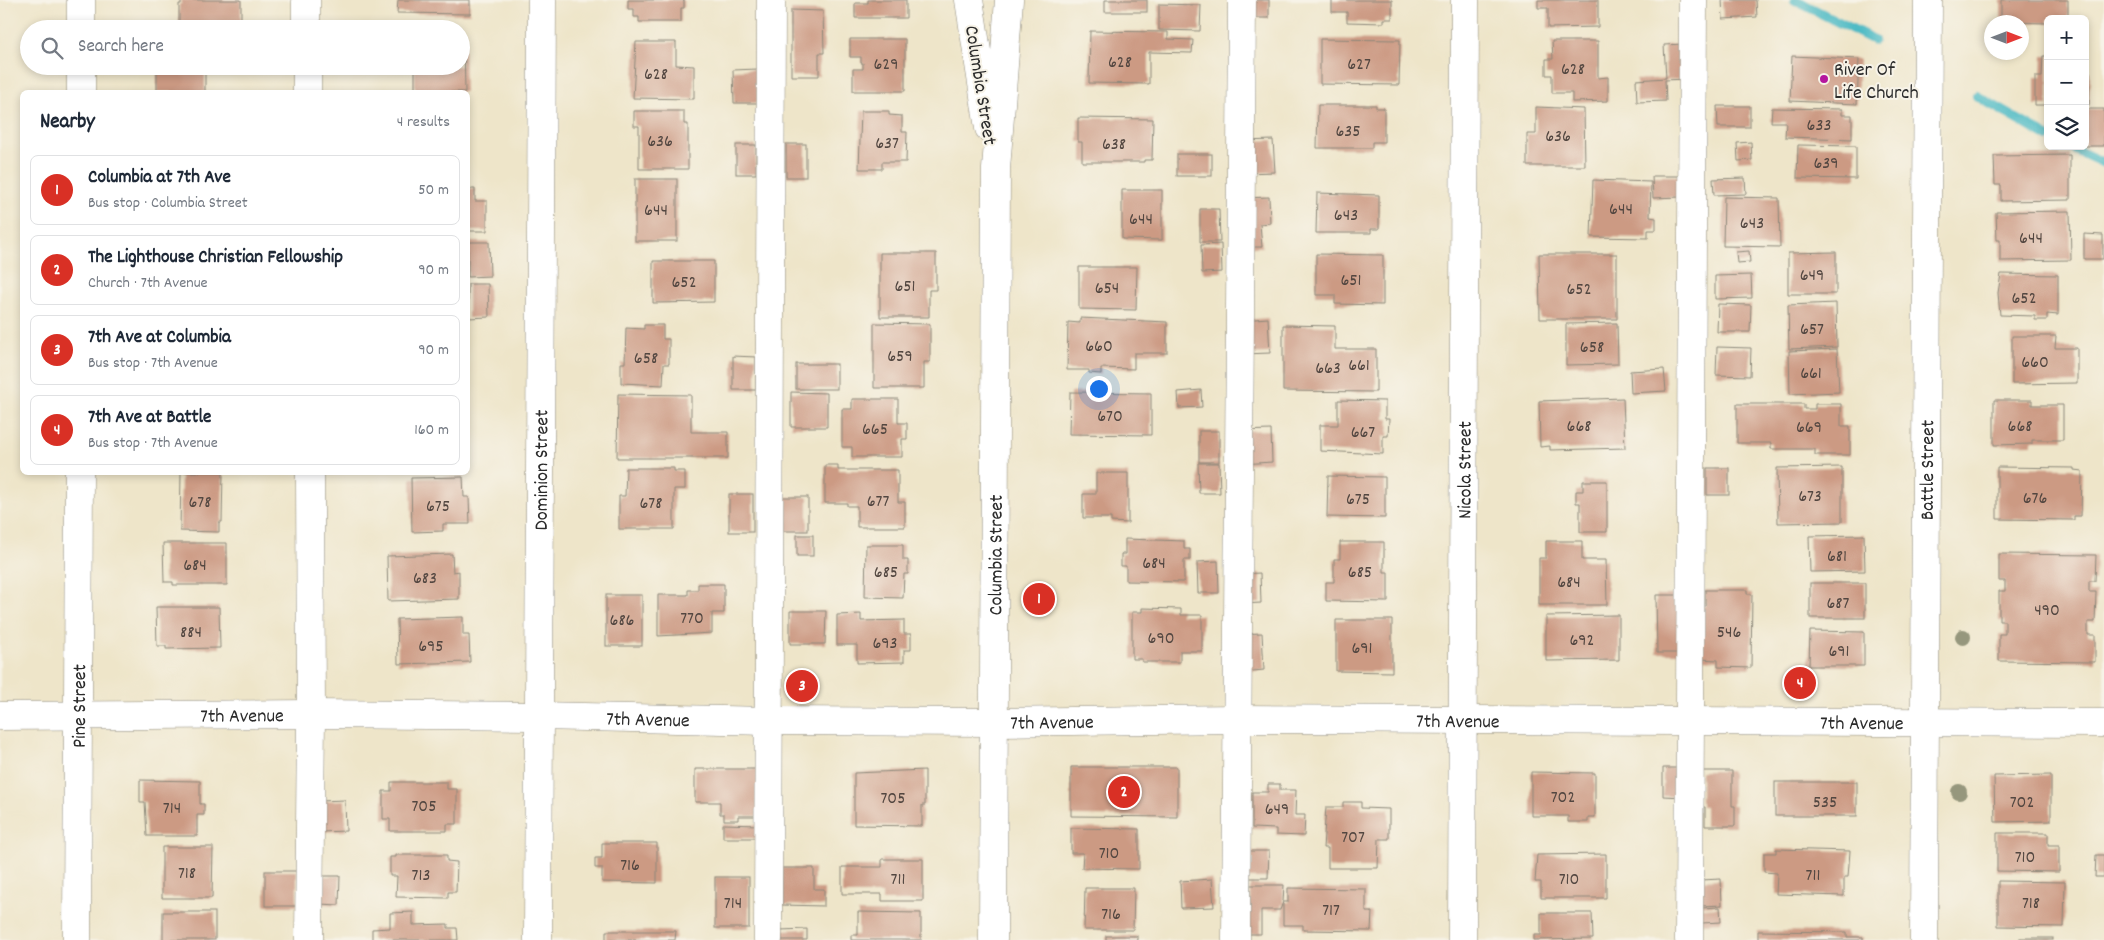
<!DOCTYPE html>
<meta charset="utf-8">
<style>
body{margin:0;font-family:Dekko,sans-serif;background:#f2f2f3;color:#1f2937}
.controls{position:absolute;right:15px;top:15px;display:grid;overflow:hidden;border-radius:8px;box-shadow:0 2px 8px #0003}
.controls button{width:45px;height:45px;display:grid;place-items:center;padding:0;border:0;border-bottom:1px solid #e0e1e3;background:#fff;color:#1f2937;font:25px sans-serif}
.compass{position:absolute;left:1984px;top:15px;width:45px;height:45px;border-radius:50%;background:#fff;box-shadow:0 2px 8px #0003;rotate:90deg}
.you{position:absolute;left:1098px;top:388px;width:18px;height:18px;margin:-12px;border:4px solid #fff;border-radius:50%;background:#1a73e8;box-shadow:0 0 0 8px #1a73e833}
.badge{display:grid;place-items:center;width:32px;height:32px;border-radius:50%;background:#d93025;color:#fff;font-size:16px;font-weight:700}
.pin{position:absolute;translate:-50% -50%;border:2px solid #fff;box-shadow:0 1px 5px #0006}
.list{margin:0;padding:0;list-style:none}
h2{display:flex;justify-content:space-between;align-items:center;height:65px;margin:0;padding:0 20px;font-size:21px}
h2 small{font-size:16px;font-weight:400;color:#747a83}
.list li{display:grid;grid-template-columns:32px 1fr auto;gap:15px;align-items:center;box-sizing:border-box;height:70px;margin:0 10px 10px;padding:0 10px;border:1px solid #e0e1e3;border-radius:8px}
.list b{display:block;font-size:19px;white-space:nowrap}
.list p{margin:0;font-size:16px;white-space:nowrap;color:#747a83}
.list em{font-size:16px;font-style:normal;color:#747a83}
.icon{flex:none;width:28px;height:28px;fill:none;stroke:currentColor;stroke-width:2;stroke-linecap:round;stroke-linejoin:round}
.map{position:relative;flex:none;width:2104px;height:940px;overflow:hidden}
.search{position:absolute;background:#fff;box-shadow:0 2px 8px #0003;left:20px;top:20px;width:450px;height:55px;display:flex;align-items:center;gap:12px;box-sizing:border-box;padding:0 18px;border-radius:28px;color:#747a83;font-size:19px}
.panel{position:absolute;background:#fff;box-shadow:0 2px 8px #0003;left:20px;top:90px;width:450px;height:385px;border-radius:8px}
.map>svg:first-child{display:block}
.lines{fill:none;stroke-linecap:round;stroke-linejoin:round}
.stream{stroke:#4cbac4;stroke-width:10}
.building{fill:#cc9a83}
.minor-casing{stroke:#8c887a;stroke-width:29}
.major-casing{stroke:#8c887a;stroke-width:29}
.minor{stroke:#fff;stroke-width:28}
.major{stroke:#fff;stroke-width:28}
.tree{fill:#96977d}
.poi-dot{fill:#b5179e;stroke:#f7f3e8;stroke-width:2}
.labels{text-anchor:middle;stroke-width:4;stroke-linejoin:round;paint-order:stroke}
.number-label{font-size:18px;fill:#534741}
.poi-label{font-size:20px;fill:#2b2b2b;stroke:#f7f3e8;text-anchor:start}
.street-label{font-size:20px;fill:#2b2b2b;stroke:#f7f3e8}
</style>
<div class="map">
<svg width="2104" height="940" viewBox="0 0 2104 940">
<rect width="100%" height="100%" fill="#f7f3e8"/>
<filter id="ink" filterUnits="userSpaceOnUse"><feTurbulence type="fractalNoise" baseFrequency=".02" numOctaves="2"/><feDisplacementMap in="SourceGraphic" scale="10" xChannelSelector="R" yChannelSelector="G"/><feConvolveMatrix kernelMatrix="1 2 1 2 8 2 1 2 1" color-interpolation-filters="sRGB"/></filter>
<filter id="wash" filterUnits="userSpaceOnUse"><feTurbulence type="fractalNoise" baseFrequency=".0096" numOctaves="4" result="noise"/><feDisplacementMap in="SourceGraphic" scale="20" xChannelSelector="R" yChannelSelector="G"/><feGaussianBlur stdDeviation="1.12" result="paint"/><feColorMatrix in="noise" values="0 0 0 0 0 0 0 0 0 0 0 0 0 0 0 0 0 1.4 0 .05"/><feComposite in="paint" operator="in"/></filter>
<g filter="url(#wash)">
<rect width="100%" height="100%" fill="#eee5c9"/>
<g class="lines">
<g class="stream">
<polyline points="1795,0 1874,40"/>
<polyline points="1977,96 2048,137"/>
<polyline points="2067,146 2104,163"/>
</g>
</g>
<g id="blocks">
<g class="building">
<polygon points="181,0 241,0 241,26 179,27 179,4 181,4"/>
<polygon points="398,0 470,0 470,14 397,13"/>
<polygon points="628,0 684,0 684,8 681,8 681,22 639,22 639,17 634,17 634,9 628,9"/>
<polygon points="868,0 906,0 906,18 855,18 855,3 868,3"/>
<rect x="1105" y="0" width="42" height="12"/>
<rect x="1248" y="0" width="21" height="18"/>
<polygon points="1332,0 1392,0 1392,19 1384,19 1384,23 1347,22 1347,12 1332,12"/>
<polygon points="1538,0 1598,0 1598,27 1548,28 1548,8 1538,8"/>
<polygon points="1722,0 1756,0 1757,17 1723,19"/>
<polygon points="2001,0 2068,0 2068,19 2048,19 2048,23 2001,22"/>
<polygon points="1159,4 1201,5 1200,31 1159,30"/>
<polygon points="791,10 823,11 824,53 819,53 819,76 791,76"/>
<polygon points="1090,31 1168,32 1168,39 1193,40 1192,53 1149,52 1149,84 1089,83"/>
<polygon points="461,37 464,37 465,92 415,92 415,66 461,66"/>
<polygon points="850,39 905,39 905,91 853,91 853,69 863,69 863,63 861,63 861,57 850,57"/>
<polygon points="1320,39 1400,40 1399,85 1320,84"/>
<polygon points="1552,41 1598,41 1598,78 1608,77 1608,101 1572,102 1572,93 1552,93 1552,75 1546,75 1546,59 1553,59"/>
<polygon points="636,42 676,42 676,65 694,66 694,99 633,98"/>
<polygon points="1684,44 1686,79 1665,80 1666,101 1637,102 1636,80 1666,78 1664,45"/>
<polygon points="1792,56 1859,59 1857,104 1790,101"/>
<polygon points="2043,56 2048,56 2048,105 2035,105 2035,77 2042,77"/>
<rect x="157" y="66" width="48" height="26"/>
<polygon points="336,66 375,66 375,69 335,69"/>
<polygon points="758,69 759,103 734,103 733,70"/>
<polygon points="2085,72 2090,72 2089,105 2085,105"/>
<polygon points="1318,105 1376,105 1376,108 1384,108 1384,142 1372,142 1372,148 1317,148"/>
<polygon points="1717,106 1750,106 1750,127 1718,127"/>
<polygon points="1536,107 1584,109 1585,166 1527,166 1527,134 1536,134"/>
<polygon points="1772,108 1842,109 1842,115 1852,115 1852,139 1785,137 1786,122 1771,122"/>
<rect x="2085" y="109" width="19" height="37"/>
<polygon points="634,111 684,111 684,124 688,124 688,169 639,169 639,126 634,126"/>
<polygon points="861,111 889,111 889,115 902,116 902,132 907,132 906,162 882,162 882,169 859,169"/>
<polygon points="1078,118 1153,119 1152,160 1144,160 1144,162 1082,162 1082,142 1078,142"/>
<polygon points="1273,140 1275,172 1245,173 1244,141"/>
<polygon points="1751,142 1752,160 1738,161 1737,143"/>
<rect x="786" y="144" width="20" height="33"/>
<rect x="736" y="145" width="20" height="29"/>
<polygon points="1798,145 1856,146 1856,179 1797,178"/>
<rect x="1177" y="154" width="35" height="22"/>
<polygon points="2070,155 2070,200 2001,201 2001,185 1995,185 1994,156"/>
<polygon points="1652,176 1679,176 1680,197 1653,198"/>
<polygon points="1745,178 1746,194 1714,195 1713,179"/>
<rect x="635" y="179" width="42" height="62"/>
<polygon points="1593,180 1651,182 1650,217 1656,218 1656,230 1648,230 1648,238 1591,237"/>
<polygon points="468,189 475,189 475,201 487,201 487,231 468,231"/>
<polygon points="1122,190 1162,190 1162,240 1122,239"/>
<polygon points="1317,193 1379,195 1379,229 1371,229 1371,233 1316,233"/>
<polygon points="1269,197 1270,223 1260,224 1262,247 1246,247 1244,198"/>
<polygon points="1724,197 1779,198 1780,247 1723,246"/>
<polygon points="1200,209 1219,209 1220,242 1200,242"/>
<polygon points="2070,211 2071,260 2000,261 2000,240 1997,240 1996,212"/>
<polygon points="2084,234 2103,235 2103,259 2084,259"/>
<polygon points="468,242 489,242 490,276 468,277"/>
<polygon points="1221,244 1222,272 1202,273 1201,245"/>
<polygon points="1749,251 1750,262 1737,263 1736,252"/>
<polygon points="1836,252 1836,294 1788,294 1788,253"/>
<polygon points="880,253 936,253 936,290 929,290 929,317 880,317"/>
<polygon points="1316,254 1383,255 1383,305 1335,304 1335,295 1316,295"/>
<polygon points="1539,254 1617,254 1617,319 1540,319"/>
<polygon points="653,261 714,261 714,302 653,303"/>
<polygon points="1079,267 1137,267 1136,310 1079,309"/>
<polygon points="2001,274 2058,275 2058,315 2047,314 2047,320 2035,320 2035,316 2000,315 1998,293"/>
<polygon points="1751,275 1752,298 1715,299 1715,276"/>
<polygon points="468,284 488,284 489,317 468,318"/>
<polygon points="1836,303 1837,347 1789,349 1788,305"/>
<polygon points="1718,304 1751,305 1750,332 1717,332"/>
<polygon points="1080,318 1167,322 1167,353 1134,353 1134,369 1101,368 1101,374 1089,373 1089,370 1067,370 1068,322 1080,323"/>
<polygon points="1268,318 1270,353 1244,354 1242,320"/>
<polygon points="874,323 930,324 930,362 924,362 924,388 874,388"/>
<polygon points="1617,323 1618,364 1566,365 1566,324"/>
<polygon points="644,325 663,325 663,339 669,339 669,364 664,364 663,385 621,383 621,363 625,363 626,328 644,329"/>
<polygon points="1283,325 1335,326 1335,349 1376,349 1376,392 1283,391"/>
<polygon points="2012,336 2056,336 2055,348 2077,348 2077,383 2012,384"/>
<polygon points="1717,347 1751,348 1750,376 1716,375"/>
<polygon points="1837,349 1839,392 1790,394 1789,351"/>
<polygon points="733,356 756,357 756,390 733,390"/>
<rect x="796" y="364" width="41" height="25"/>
<polygon points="1664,369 1666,391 1631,393 1630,371"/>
<polygon points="1201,390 1202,407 1179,408 1178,392"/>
<polygon points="791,392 827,393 827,427 791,427"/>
<polygon points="1070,392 1151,393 1151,435 1069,434"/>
<polygon points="618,394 691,395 691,432 728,432 728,458 617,458"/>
<polygon points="1623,398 1625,448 1550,450 1550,446 1540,447 1539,401"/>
<polygon points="852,399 898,399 898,423 907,423 907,439 902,439 902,457 852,457 852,447 842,447 842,409 852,409"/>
<polygon points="1338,400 1385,401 1385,419 1389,419 1388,436 1383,436 1383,454 1320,451 1320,425 1338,425"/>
<polygon points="1994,400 2032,400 2032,405 2063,405 2063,440 2032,440 2032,444 1994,445"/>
<polygon points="1737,404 1804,404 1804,409 1815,409 1815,404 1841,404 1841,426 1850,426 1850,455 1815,455 1815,449 1771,449 1771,443 1737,443"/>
<polygon points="1271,430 1272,462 1242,464 1241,431"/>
<rect x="1199" y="431" width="20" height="31"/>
<polygon points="1198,463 1219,463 1220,493 1199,493"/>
<polygon points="825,465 838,465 838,470 898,470 898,502 905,502 905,527 857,527 857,506 847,506 847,503 825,503"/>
<polygon points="1842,467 1842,522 1778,523 1777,468"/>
<polygon points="1997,467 2074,468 2074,470 2082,471 2081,516 2074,516 2074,520 1997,519"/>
<polygon points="626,468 674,468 674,471 685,471 685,489 674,489 674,529 619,529 619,496 625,496"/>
<rect x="1707" y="468" width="22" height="27"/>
<polygon points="181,472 223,472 222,522 219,522 219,532 180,531"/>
<polygon points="1096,473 1128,473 1128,523 1111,522 1111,518 1083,518 1083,494 1096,494"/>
<polygon points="1328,476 1385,477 1385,518 1327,517"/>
<polygon points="463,477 464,497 469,497 470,524 443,524 443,531 412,532 411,478"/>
<polygon points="1583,481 1607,481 1607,532 1580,532 1580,503 1576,503 1576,491 1583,491"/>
<rect x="729" y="494" width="24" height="38"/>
<rect x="783" y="497" width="25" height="34"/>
<rect x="797" y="535" width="16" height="21"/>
<polygon points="1864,535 1865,571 1810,572 1809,536"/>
<polygon points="1125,539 1184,541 1184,549 1190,549 1190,560 1184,560 1184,582 1126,581 1126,566 1121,566 1121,554 1125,554"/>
<polygon points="1546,541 1582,541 1582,560 1606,560 1607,605 1539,605 1539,558 1546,558"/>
<polygon points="1340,542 1384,542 1384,572 1388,572 1388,602 1326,601 1326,582 1334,582 1334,559 1340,559"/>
<polygon points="163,543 227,543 227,585 173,585 173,582 164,582"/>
<polygon points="866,545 903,545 903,560 908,560 908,574 904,574 903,598 865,597"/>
<polygon points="452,554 453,572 459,571 459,599 388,601 387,556"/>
<polygon points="1999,554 2096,555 2095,581 2089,581 2089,592 2096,592 2095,622 2088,622 2088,635 2095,635 2095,662 1999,661 1999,634 2005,634 2005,621 1999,621 1999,591 2005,591 2005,581 1999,581"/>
<polygon points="1218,561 1219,593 1198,593 1197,562"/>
<polygon points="1260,573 1261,603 1243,604 1241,574"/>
<rect x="1810" y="583" width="55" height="35"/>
<polygon points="698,584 724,584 724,613 712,613 712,633 658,636 658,595 688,595 688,590 698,590"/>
<polygon points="1705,590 1747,590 1747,594 1752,594 1751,668 1718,667 1718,660 1700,659 1701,606 1705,606"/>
<rect x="606" y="595" width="36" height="51"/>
<polygon points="1656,595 1682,595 1683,653 1657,653"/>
<polygon points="156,607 219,607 220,648 166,649 166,646 157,646"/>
<polygon points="1142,608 1181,609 1181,615 1202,615 1202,651 1180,651 1180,662 1142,662 1142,659 1132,659 1132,612 1142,612"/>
<polygon points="790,611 826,611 825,644 790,644"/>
<polygon points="861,614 861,621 904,620 904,634 911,634 911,650 904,650 904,662 857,663 857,645 837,645 837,615"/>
<polygon points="1619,615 1619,660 1546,661 1546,616"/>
<polygon points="463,617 463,635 469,635 470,662 398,664 397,619"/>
<polygon points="1336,620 1392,620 1392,672 1336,671"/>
<polygon points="1810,631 1864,632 1864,666 1809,666"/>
<polygon points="1262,633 1264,670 1241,672 1239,634"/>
<polygon points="1071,767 1177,767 1177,817 1071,816"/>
<polygon points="1663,768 1685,768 1684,797 1663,796"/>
<polygon points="695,769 759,769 759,816 738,816 738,820 724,820 724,814 720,814 720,802 695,802"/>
<polygon points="925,770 925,805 922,805 922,826 854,825 854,773"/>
<polygon points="1701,771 1732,771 1732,806 1735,806 1735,826 1705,826 1705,807 1701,807"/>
<polygon points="1531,772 1595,773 1595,817 1588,817 1588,822 1568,822 1568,816 1531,816"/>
<polygon points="2051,775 2051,821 1995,822 1994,776"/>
<polygon points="140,780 200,781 200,804 204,804 204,815 197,815 197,836 147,836 145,802 140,802"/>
<polygon points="391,782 447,782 447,789 457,789 457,824 447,824 447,831 390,831 390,819 383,819 383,791 391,791"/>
<rect x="1775" y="782" width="82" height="34"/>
<polygon points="1268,784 1280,784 1280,790 1296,790 1295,815 1305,815 1304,836 1276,835 1276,829 1252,828 1252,792 1268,792"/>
<polygon points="345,800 346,831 320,832 320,801"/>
<polygon points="1343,802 1361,802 1361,808 1389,809 1389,839 1379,839 1378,868 1328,868 1328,848 1323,848 1326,807 1343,807"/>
<polygon points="723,824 759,825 758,838 723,838"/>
<polygon points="1071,828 1139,829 1139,869 1082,868 1083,853 1071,853"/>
<polygon points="1997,833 2048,833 2048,845 2059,845 2059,872 1997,871"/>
<polygon points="602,843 657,843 657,883 602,882 602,868 595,868 595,858 602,858"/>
<polygon points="162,847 213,847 212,898 162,898"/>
<polygon points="1776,849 1850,851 1848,877 1844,877 1844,896 1776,894 1777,873 1764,872 1764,853 1776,853"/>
<polygon points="1243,851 1269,851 1268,878 1242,878"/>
<polygon points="1606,854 1606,898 1541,898 1541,882 1535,882 1537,855"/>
<polygon points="396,855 447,855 447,861 457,862 456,892 448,892 448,898 396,897 397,876 390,876 390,857 396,857"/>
<polygon points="2096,855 2104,855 2104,877 2095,877"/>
<polygon points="882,859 923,859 923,901 882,901 882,894 842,894 842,867 882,867"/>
<polygon points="782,868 814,868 814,889 824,889 824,906 782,905"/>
<rect x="265" y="871" width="32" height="35"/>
<polygon points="320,876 340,876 339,905 319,904"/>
<rect x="715" y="877" width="34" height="51"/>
<polygon points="1212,879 1214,907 1181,908 1180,881"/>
<polygon points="1721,879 1722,905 1701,906 1701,880"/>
<polygon points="1998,881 2065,882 2064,927 1998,926"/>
<polygon points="1250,885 1284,885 1283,902 1288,902 1288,888 1366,889 1366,912 1372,912 1371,931 1303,930 1303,925 1283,925 1283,902 1280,910 1261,910 1261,934 1243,934 1243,907 1250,907"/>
<polygon points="1085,888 1134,888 1133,930 1084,930"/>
<polygon points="1720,907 1721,922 1702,923 1701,908"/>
<rect x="163" y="912" width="52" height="28"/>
<polygon points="413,912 413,925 448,924 448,928 457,928 458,940 372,940 372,929 390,928 390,913"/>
<polygon points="858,912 921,913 921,940 851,940 851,935 858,935"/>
<polygon points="1541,913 1592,913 1593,939 1534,940 1534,935 1541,935"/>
<polygon points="807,929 807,940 780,940 780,930"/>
<polygon points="606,931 676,931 675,940 606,940"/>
<polygon points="1758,931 1847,932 1847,937 1863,937 1863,940 1758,940"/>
<rect x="1106" y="936" width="31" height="4"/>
<rect x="2020" y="938" width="33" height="2"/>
</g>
</g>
</g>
<g filter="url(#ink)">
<use href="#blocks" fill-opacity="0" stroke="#8c887a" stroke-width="1"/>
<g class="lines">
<defs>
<g id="minor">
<polyline points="306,0 306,29"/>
<polyline points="81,29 81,0"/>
<polyline points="307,66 307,92"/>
<polyline points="81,92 81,66"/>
<path id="s1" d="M0 716 311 714 538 716 769 721 994 722 1237 719 2104 723"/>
<path id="s2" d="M77 940 79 472"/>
<polyline points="309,940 311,714 310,472"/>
<path id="s3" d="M538 940 542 0"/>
<polyline points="768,940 771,0"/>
<polyline points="1236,940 1242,0"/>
<path id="s4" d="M1462 940 1465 0"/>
<polyline points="1689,940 1693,0"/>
<path id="s5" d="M1924 940 1928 0"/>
</g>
<g id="major">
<polyline points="969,0 989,128"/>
<path id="s6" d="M993 940 996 169 1009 0"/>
</g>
</defs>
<use href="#minor" class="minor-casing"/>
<use href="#major" class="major-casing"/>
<use href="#minor" class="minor"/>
<use href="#major" class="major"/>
</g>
<g class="tree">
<circle cx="1963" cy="637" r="8"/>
<circle cx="1959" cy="792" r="8"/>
</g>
</g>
<circle class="poi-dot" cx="1824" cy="79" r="5"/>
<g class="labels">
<g class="number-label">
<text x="1120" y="67">628</text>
<text x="886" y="69">629</text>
<text x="1359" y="69">627</text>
<text x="1573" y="74">628</text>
<text x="656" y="79">628</text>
<text x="1819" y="130">633</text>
<text x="1348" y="136">635</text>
<text x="1558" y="141">636</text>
<text x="660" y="146">636</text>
<text x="887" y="148">637</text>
<text x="1114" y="149">638</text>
<text x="1826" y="168">639</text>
<text x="1621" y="214">644</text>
<text x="656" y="215">644</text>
<text x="1346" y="220">643</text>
<text x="1141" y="224">644</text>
<text x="1752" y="228">643</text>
<text x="2031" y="243">644</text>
<text x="1812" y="280">649</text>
<text x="1351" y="285">651</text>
<text x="684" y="287">652</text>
<text x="905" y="291">651</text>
<text x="1107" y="293">654</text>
<text x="1579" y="294">652</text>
<text x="2024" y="303">652</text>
<text x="1812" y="334">657</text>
<text x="1099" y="351">660</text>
<text x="1592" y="352">658</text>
<text x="900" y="361">659</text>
<text x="646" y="363">658</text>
<text x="2035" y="367">660</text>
<text x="1359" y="370">661</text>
<text x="1328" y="373">663</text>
<text x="1811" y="378">661</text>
<text x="1110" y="421">670</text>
<text x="1579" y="431">668</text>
<text x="2020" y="431">668</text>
<text x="1809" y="432">669</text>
<text x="875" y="434">665</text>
<text x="1363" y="437">667</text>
<text x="1810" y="501">673</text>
<text x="2035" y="503">676</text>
<text x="1358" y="504">675</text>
<text x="878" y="506">677</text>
<text x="200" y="507">678</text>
<text x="651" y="508">678</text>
<text x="438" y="511">675</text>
<text x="1837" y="561">681</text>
<text x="1154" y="568">684</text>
<text x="195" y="570">684</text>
<text x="886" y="577">685</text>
<text x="1360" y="577">685</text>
<text x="425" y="583">683</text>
<text x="1569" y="587">684</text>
<text x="1838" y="608">687</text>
<text x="2047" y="615">490</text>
<text x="692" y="623">770</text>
<text x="622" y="625">686</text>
<text x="191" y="637">884</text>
<text x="1729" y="637">546</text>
<text x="1161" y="643">690</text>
<text x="1582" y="645">692</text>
<text x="885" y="648">693</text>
<text x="431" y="651">695</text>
<text x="1362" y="653">691</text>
<text x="1839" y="656">691</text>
<text x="1563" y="802">702</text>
<text x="893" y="803">705</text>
<text x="1825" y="807">535</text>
<text x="2022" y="807">702</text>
<text x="424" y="811">705</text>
<text x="172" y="813">714</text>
<text x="1277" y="814">649</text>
<text x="1353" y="842">707</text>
<text x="1109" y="858">710</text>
<text x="2025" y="862">710</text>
<text x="630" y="870">716</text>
<text x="187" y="878">718</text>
<text x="421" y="880">713</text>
<text x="1813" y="880">711</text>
<text x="898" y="884">711</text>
<text x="1569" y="884">710</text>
<text x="733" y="908">714</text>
<text x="2031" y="908">718</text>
<text x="1331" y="915">717</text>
<text x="1111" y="919">716</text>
</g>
<g class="poi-label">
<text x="1834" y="75">River Of<tspan x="1834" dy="23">Life Church</tspan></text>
</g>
<g class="street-label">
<text transform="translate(982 85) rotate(81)" y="7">Columbia Street</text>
<text dy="7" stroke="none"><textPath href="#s3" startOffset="470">Dominion Street</textPath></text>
<text dy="7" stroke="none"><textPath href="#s4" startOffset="470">Nicola Street</textPath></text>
<text dy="7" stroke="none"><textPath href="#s5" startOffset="470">Battle Street</textPath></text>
<text dy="7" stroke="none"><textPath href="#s6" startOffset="385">Columbia Street</textPath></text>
<text dy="7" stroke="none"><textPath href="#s2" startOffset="234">Pine Street</textPath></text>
<text dy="7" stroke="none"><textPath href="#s1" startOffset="242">7th Avenue</textPath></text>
<text dy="7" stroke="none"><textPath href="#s1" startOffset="648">7th Avenue</textPath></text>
<text dy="7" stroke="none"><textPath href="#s1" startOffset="1458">7th Avenue</textPath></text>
<text dy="7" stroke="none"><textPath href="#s1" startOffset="1052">7th Avenue</textPath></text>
<text dy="7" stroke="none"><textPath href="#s1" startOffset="1862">7th Avenue</textPath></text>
</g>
</g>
</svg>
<div class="controls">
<button>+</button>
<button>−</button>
<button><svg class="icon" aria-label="layers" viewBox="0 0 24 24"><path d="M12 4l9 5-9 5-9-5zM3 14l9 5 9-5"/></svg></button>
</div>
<svg class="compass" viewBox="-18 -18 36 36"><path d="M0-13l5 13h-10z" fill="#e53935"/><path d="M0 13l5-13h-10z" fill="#747a83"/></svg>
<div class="you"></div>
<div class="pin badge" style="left:1039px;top:599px">1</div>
<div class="pin badge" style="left:1124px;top:792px">2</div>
<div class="pin badge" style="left:802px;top:686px">3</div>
<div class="pin badge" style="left:1800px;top:683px">4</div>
<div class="search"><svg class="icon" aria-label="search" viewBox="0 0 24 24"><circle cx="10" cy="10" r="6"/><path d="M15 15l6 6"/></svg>Search here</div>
<section class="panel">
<h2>Nearby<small>4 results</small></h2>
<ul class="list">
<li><span class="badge">1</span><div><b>Columbia at 7th Ave</b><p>Bus stop · Columbia Street</p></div><em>50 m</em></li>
<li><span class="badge">2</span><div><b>The Lighthouse Christian Fellowship</b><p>Church · 7th Avenue</p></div><em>90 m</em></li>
<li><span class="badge">3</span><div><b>7th Ave at Columbia</b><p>Bus stop · 7th Avenue</p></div><em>90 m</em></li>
<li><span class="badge">4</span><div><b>7th Ave at Battle</b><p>Bus stop · 7th Avenue</p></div><em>160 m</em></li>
</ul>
</section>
</div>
